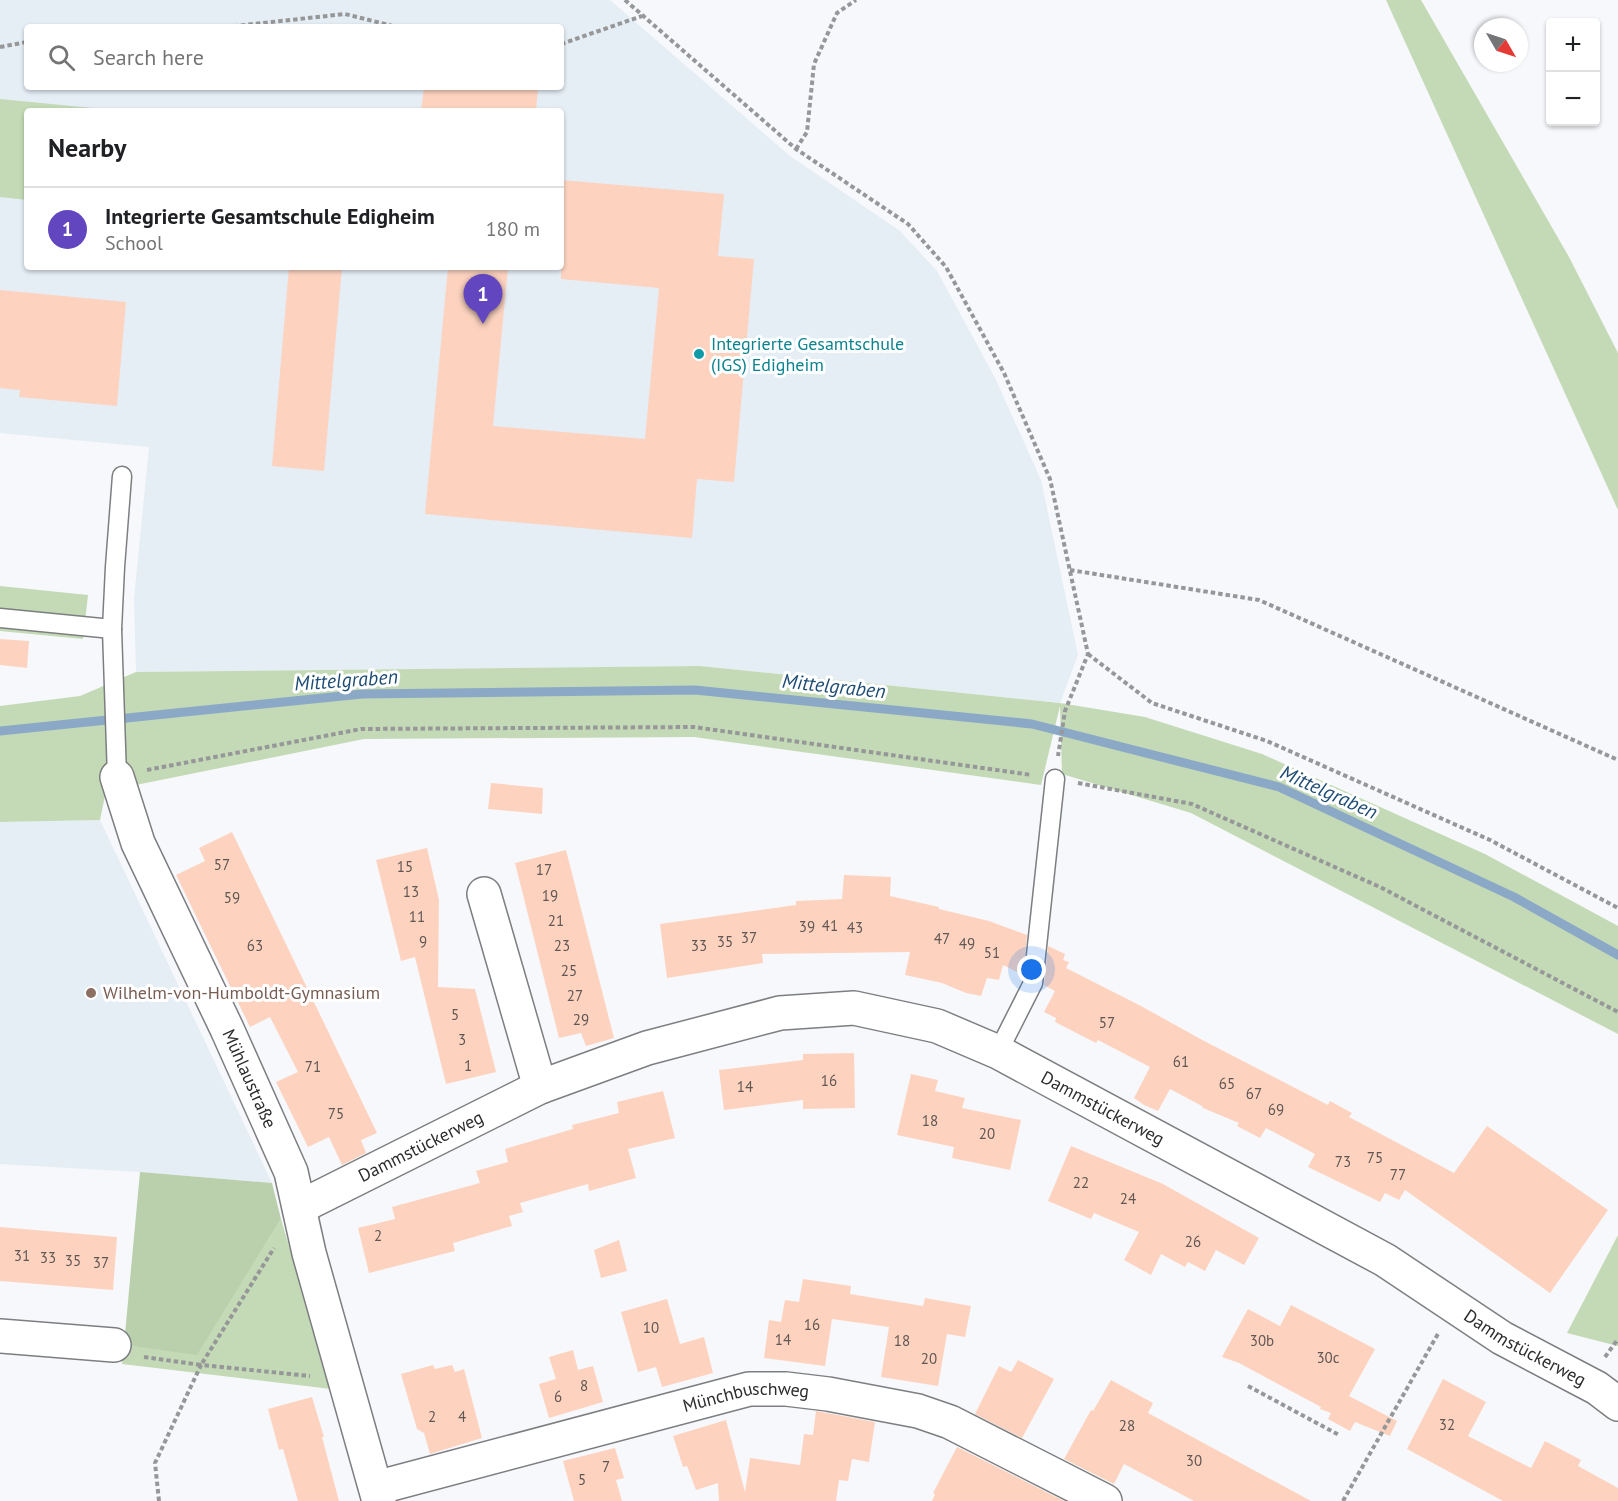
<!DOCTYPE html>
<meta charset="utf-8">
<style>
body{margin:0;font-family:"PT Sans",sans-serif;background:#f6f6f6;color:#202124}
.controls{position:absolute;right:18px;top:18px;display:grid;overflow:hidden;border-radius:6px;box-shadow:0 2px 4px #0004}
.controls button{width:54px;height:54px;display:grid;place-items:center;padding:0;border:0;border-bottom:2px solid #e0e0e0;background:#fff;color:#202124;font:30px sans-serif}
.compass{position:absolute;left:1474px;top:18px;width:54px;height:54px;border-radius:50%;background:#fff;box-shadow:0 2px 4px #0004;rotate:129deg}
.you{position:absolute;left:1032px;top:970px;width:21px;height:21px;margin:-15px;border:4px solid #fff;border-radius:50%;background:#1a73e8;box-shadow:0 0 0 9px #1a73e833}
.badge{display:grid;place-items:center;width:39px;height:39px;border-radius:50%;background:#6246bf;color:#fff;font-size:20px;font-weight:700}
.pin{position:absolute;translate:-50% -50px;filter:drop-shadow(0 2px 3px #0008)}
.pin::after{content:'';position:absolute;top:32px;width:21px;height:18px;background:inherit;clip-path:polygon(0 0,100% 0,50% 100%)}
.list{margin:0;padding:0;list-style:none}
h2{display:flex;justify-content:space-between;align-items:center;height:78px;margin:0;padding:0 24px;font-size:26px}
h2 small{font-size:20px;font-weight:400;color:#757577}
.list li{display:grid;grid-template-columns:39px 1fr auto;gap:18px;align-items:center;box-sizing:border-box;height:84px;padding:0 24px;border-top:2px solid #e0e0e0}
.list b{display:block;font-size:22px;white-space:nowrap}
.list p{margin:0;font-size:20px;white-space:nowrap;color:#757577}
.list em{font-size:20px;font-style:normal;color:#757577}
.icon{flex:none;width:33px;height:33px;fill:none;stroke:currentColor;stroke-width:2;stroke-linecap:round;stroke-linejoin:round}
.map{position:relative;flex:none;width:1618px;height:1501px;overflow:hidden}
.search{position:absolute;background:#fff;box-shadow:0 2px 4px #0004;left:24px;top:24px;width:540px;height:66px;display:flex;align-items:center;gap:15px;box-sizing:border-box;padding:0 21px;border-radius:6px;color:#757577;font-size:22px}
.panel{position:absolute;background:#fff;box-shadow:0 2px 4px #0004;left:24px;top:108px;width:540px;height:162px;border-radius:6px}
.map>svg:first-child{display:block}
.built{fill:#e5edf5;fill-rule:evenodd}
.green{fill:#c4dab6}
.forest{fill:#bacfab}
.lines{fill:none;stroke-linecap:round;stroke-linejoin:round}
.stream{stroke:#8ba9c6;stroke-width:9}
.building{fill:#fdd3c0}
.service-casing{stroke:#7c7e80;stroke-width:21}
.minor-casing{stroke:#7c7e80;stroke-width:36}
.path{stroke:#969799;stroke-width:4;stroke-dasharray:4.5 3;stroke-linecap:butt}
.service{stroke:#fff;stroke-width:18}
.minor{stroke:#fff;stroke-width:33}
.culture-dot{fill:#0f9aa8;stroke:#fff;stroke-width:2}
.education-dot{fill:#8d6e63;stroke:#fff;stroke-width:2}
.labels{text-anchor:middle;stroke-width:6;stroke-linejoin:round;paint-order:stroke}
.number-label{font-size:15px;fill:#605652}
.culture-label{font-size:18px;fill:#0d838f;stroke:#fff;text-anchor:start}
.education-label{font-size:18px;fill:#785e54;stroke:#fff;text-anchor:start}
.street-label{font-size:18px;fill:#2c2d2e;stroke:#fff}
.water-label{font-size:20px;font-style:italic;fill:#1d4c74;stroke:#fff}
</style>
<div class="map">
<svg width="1618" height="1501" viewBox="0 0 1618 1501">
<rect width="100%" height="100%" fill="#f6f8fb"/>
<g class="built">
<path d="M0 0H610L790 156 900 231 937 271 995 378 1041 480 1078 655 1060 703 700 666 136 672 134 599 149 447 0 433ZM27 27H561V87H27ZM27 111H561V267H27Z"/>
<polygon points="100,820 272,1183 140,1172 0,1164 0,822"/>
</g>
<g class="green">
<polygon points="1386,0 1421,0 1569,257 1618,353 1618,510"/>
<polygon points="0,99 102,109 102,111 27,111 27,200 0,197"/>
<polygon points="0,586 88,595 83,639 0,631"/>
<polygon points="700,666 1060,703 1145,717 1262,754 1485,854 1618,926 1618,1034 1191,813 1062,774 1060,706 1041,785 694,737 364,739 106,791 100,820 0,822 0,706 80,696 136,672"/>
<polygon points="281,1219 331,1389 122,1364 124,1345 197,1354"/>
<polygon points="1618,1235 1618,1346 1567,1333"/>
</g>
<polygon class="forest" points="140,1172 272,1183 281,1219 197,1355 124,1345"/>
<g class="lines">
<polyline class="stream" points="0,731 362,694 695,690 1032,724 1279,787 1514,897 1618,955"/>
</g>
<g class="building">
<polygon points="424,87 538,87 536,111 421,111"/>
<polygon points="561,180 724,194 718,256 754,259 734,482 697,479 692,538 425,514 448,267 508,267 493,426 645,439 659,288 561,279"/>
<polygon points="289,267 342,267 324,471 272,466"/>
<polygon points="0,290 126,302 117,406 19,397 20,390 0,388"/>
<polygon points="0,639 29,641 27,668 0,665"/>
<polygon points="491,783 543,788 542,814 488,809"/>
<polygon points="232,832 377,1133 361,1140 366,1153 342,1165 329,1137 308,1147 276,1082 298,1072 270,1017 250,1027 176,875 205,861 199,848"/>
<polygon points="427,848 439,900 438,987 475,989 496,1072 446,1084 415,957 401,961 376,860"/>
<polygon points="566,850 614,1038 586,1046 581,1033 559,1038 515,863"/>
<polygon points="844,875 891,877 890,896 939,907 939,909 989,921 1027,935 1023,975 1003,965 999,980 987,978 981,996 966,993 942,983 905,975 910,952 762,954 763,963 667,978 660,924 796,905 796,901 842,899"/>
<polygon points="1048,946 1065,954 1063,960 1069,962 1066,968 1141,1006 1206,1042 1328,1105 1330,1101 1352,1113 1349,1117 1454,1173 1487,1126 1608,1210 1550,1293 1405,1190 1399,1200 1385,1193 1380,1202 1308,1167 1315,1154 1266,1128 1260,1138 1237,1126 1239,1123 1203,1108 1202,1106 1170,1089 1158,1111 1144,1105 1134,1098 1150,1067 1098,1040 1096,1043 1055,1022 1056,1018 1044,1012 1055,991 1044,985"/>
<polygon points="854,1053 855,1108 803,1109 803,1100 724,1110 719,1070 803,1060 803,1054"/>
<polygon points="911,1074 938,1080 935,1091 965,1098 962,1108 1021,1120 1010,1170 952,1158 954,1147 897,1135"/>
<polygon points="663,1091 675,1138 628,1149 636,1178 589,1191 588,1184 520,1203 523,1212 509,1216 512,1226 453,1243 455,1251 369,1273 358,1228 395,1219 392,1207 480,1183 476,1171 508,1162 505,1149 573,1129 572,1125 619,1113 617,1102"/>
<polygon points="1071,1146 1163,1184 1259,1238 1244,1265 1216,1250 1205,1271 1188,1262 1185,1267 1161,1254 1151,1275 1124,1260 1139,1232 1094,1213 1091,1219 1048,1201"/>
<polygon points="0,1227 117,1237 113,1290 0,1281"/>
<polygon points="619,1240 627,1271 601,1278 594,1250"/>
<polygon points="803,1279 851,1286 850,1294 923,1306 925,1298 971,1306 965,1337 947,1334 938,1386 881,1377 889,1327 832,1319 825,1366 764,1358 769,1320 781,1322 785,1300 799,1302"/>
<polygon points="667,1299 680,1344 704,1337 713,1373 662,1387 656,1367 638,1372 621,1312"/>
<polygon points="1291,1305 1375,1349 1349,1396 1397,1421 1390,1436 1355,1422 1350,1431 1328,1419 1331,1413 1320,1409 1321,1407 1239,1363 1222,1357 1248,1309 1280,1326"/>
<polygon points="573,1350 578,1370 593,1366 603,1402 549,1418 539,1384 556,1379 549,1357"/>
<polygon points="1018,1360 1054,1379 1022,1438 975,1414 999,1366 1011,1372"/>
<polygon points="433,1365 435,1369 452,1365 455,1372 464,1369 482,1438 430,1454 424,1433 417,1429 401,1374"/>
<polygon points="1443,1379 1486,1402 1468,1436 1531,1468 1545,1441 1581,1460 1578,1466 1618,1488 1618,1501 1503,1501 1407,1449"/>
<polygon points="1111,1380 1153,1403 1148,1413 1311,1501 1194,1501 1124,1464 1114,1484 1064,1459 1091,1410 1093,1411"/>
<polygon points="312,1397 324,1437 322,1437 339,1501 298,1501 283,1449 279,1450 268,1409"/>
<polygon points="816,1411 875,1422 869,1462 852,1459 848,1481 839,1480 836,1501 719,1501 718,1483 696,1490 687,1466 683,1467 673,1436 726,1420 745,1492 750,1458 800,1465 804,1434 813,1435"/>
<polygon points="957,1447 1064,1501 932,1501 935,1494 933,1493"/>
<polygon points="615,1448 624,1478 616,1480 622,1501 574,1501 563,1461"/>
</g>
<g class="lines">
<defs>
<g id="service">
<polyline points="0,618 112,629"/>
<polyline points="117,777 112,629 115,567 122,476"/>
<polyline points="998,1052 1033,983 1055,779"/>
</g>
<g id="minor">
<path id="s1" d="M117 777 138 843 227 1029 291 1172 309 1253 379 1501"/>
<polyline points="484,894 540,1087"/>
<path id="s2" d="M300 1207 540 1087 647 1048 780 1013 854 1008 937 1026 998 1052 1385 1260 1502 1338 1597 1388 1618 1404"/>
<polyline points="0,1336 114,1345"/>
<path id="s3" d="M376 1488 749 1389H786L828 1394 918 1411 950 1422 1105 1501"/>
</g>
</defs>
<use href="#service" class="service-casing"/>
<use href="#minor" class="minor-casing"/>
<g class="path">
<polyline points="625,0 796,149 908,224 946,267 1004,373 1050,479 1088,654 1065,711 1058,756"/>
<polyline points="226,27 345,14 397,27"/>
<polyline points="561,44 642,16"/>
<polyline points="0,47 27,42"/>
<polyline points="796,149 807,132 814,64 837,13 856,0"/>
<polyline points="1070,570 1259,600 1618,760"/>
<polyline points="1088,654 1152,703 1267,741 1490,840 1618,908"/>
<polyline points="147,770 361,729 694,727 1032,775"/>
<polyline points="1078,783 1192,804 1380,887 1618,1012"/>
<polyline points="144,1357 201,1365 274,1248"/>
<polyline points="1605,1357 1618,1339"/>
<polyline points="1248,1386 1339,1435"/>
<polyline points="159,1501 155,1463 201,1365 310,1376"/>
<polyline points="1343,1501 1439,1332"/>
</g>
<use href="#service" class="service"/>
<use href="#minor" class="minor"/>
</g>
<circle class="culture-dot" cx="699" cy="354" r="6"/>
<circle class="education-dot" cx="91" cy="993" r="6"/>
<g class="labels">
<g class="number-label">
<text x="222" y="870">57</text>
<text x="405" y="872">15</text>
<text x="544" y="875">17</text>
<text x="411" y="897">13</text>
<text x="550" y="901">19</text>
<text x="232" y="903">59</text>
<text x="417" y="922">11</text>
<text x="556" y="926">21</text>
<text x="830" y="931">41</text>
<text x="807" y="932">39</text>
<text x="855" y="933">43</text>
<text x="749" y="943">37</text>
<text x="942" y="944">47</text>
<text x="423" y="947">9</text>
<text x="725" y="947">35</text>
<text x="967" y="949">49</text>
<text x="255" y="951">63</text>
<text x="562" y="951">23</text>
<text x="699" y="951">33</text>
<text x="992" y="958">51</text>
<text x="569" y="976">25</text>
<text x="575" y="1001">27</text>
<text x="455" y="1020">5</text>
<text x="581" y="1025">29</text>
<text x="1107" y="1028">57</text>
<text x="462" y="1045">3</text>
<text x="1181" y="1067">61</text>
<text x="468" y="1071">1</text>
<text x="313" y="1072">71</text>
<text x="829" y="1086">16</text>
<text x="1227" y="1089">65</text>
<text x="745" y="1092">14</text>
<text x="1254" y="1099">67</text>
<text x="1276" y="1115">69</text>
<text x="336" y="1119">75</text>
<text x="930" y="1126">18</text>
<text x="987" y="1139">20</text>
<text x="1375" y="1163">75</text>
<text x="1343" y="1167">73</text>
<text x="1398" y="1180">77</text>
<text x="1081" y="1188">22</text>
<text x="1128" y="1204">24</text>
<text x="378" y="1241">2</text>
<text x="1193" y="1247">26</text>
<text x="22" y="1261">31</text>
<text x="48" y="1263">33</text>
<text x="73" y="1266">35</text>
<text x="101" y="1268">37</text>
<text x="812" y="1330">16</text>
<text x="651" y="1333">10</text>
<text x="783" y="1345">14</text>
<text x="902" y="1346">18</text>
<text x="1262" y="1346">30b</text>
<text x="1328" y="1363">30c</text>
<text x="929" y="1364">20</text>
<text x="584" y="1391">8</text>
<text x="558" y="1402">6</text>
<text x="432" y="1422">2</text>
<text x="462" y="1422">4</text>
<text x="1447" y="1430">32</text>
<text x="1127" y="1431">28</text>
<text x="1194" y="1466">30</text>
<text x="606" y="1472">7</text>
<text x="582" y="1485">5</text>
</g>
<g class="culture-label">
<text x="711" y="350">Integrierte Gesamtschule<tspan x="711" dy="21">(IGS) Edigheim</tspan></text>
</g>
<g class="education-label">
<text x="103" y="999">Wilhelm-von-Humboldt-Gymnasium</text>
</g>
<g class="street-label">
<text dy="6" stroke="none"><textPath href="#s1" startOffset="330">Mühlaustraße</textPath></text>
<text dy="6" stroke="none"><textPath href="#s2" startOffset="864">Dammstückerweg</textPath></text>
<text dy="6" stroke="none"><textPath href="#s2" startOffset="135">Dammstückerweg</textPath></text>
<text dy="6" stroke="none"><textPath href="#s2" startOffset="1350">Dammstückerweg</textPath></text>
<text dy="6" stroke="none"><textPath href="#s3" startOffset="382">Münchbuschweg</textPath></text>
</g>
<g class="water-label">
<text transform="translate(346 680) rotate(-4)" y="7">Mittelgraben</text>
<text transform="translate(834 686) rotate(6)" y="7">Mittelgraben</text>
<text transform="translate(1329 792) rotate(24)" y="7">Mittelgraben</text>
</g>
</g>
</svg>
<div class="controls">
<button>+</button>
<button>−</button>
</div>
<svg class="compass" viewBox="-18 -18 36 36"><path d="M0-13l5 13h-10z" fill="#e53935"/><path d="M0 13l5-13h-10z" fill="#757577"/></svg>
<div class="you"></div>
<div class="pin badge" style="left:483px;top:324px">1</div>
<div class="search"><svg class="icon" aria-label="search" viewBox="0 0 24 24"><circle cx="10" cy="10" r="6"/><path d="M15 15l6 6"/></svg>Search here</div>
<section class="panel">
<h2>Nearby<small></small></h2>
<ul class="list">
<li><span class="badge">1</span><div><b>Integrierte Gesamtschule Edigheim</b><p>School</p></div><em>180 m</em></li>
</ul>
</section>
</div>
